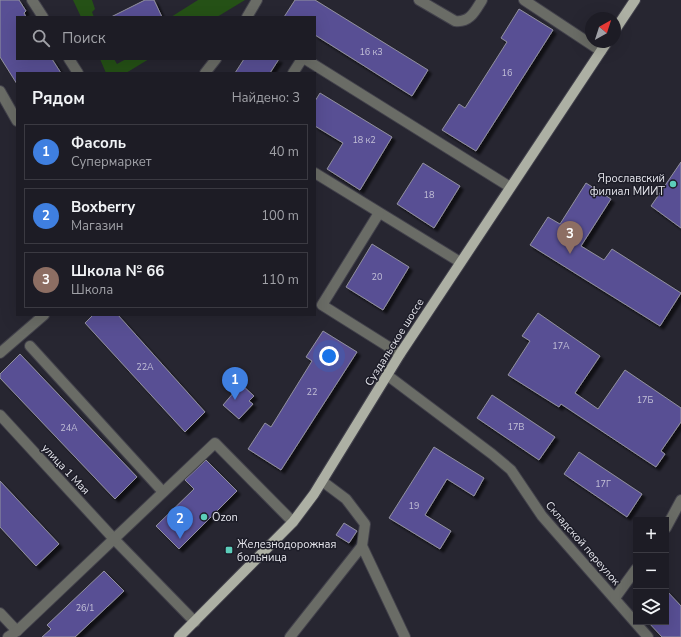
<!DOCTYPE html>
<html lang="ru">
<meta charset="utf-8">
<style>
body{margin:0;font-family:"Nunito Sans",sans-serif;background:#25252d;color:#f1f3f6}
.controls{position:absolute;right:12px;bottom:12px;display:grid;overflow:hidden;border-radius:0px;box-shadow:0 4px 16px #0002}
.controls button{width:36px;height:36px;display:grid;place-items:center;padding:0;border:0;border-bottom:1px solid #3b3a42;background:#1d1c25;color:#f1f3f6;font:20px sans-serif}
.compass{position:absolute;left:585px;top:12px;width:36px;height:36px;border-radius:50%;background:#1d1c25;box-shadow:0 4px 16px #0002;rotate:39deg}
.you{position:absolute;left:329px;top:356px;width:14px;height:14px;margin:-10px;border:3px solid #fff;border-radius:50%;background:#1a73e8;box-shadow:0 0 0 6px #1a73e833}
.badge{display:grid;place-items:center;width:26px;height:26px;border-radius:50%;background:#db2777;color:#fff;font-size:13px;font-weight:700}
.pin{position:absolute;translate:-50% -33px;filter:drop-shadow(0 1px 2px #0008)}
.pin::after{content:'';position:absolute;top:21px;width:14px;height:12px;background:inherit;clip-path:polygon(0 0,100% 0,50% 100%)}
.list{margin:0;padding:0;list-style:none}
h2{display:flex;justify-content:space-between;align-items:center;height:52px;margin:0;padding:0 16px;font-size:17px}
h2 small{font-size:13px;font-weight:400;color:#a0a1a7}
.list li{display:grid;grid-template-columns:26px 1fr auto;gap:12px;align-items:center;box-sizing:border-box;height:56px;margin:0 8px 8px;padding:0 8px;border:1px solid #3b3a42;border-radius:0px}
.list b{display:block;font-size:15px;white-space:nowrap}
.list p{margin:0;font-size:13px;white-space:nowrap;color:#a0a1a7}
.list em{font-size:13px;font-style:normal;color:#a0a1a7}
.icon{flex:none;width:22px;height:22px;fill:none;stroke:currentColor;stroke-width:2;stroke-linecap:round;stroke-linejoin:round}
.map{position:relative;flex:none;width:681px;height:637px;overflow:hidden}
.search{position:absolute;background:#1d1c25;box-shadow:0 4px 16px #0002;left:16px;top:16px;width:300px;height:44px;display:flex;align-items:center;gap:10px;box-sizing:border-box;padding:0 14px;border-radius:0px;color:#a0a1a7;font-size:15px}
.panel{position:absolute;background:#1d1c25;box-shadow:0 4px 16px #0002;left:16px;top:72px;width:300px;height:244px;border-radius:0px}
.map>svg:first-child{display:block}
.green{fill:#255116}
.building{fill:#595094;stroke:#92919f;filter:url(#shadow)}
.lines{fill:none;stroke-linecap:round;stroke-linejoin:round}
.minor-casing{stroke:#42414b;stroke-width:12}
.major-casing{stroke:#42414b;stroke-width:12}
.minor{stroke:#6a6c66;stroke-width:10}
.major{stroke:#adb0a4;stroke-width:10}
.poi-dot{fill:#5cceba;stroke:#1d1d28;stroke-width:1.5}
.labels{text-anchor:middle;stroke-width:3;stroke-linejoin:round;paint-order:stroke}
.number-label{font-size:9px;fill:#c3c0d7}
.poi-label{font-size:11px;fill:#e6e6ed;stroke:#1d1d28;text-anchor:start}
.street-label{font-size:11px;fill:#e6e6ed;stroke:#1d1d28}
</style>
<div class="map">
<svg width="681" height="637" viewBox="0 0 681 637">
<defs>
<filter id="shadow"><feDropShadow dx="3.5" dy="3.5" stdDeviation="1" flood-color="#0009"/></filter>
</defs>
<rect width="100%" height="100%" fill="#272631"/>
<g class="green">
<polygon points="73,0 92,0 95,9 92,12 94,17 81,17"/>
<polygon points="198,0 245,0 217,17 171,17"/>
<polygon points="100,59 114,59 117,64 126,59 149,59 126,73 106,73"/>
</g>
<g class="building">
<polygon points="0,0 19,0 26,11 24,13 26,17 17,17 17,59 52,59 61,73 17,73 17,84 0,57"/>
<polygon points="145,0 154,0 162,17 111,17"/>
<polygon points="295,0 315,0 428,70 412,96 315,35 315,17 284,17"/>
<polygon points="519,9 553,30 476,151 442,130 459,104 465,108 507,42 501,38"/>
<polygon points="244,59 279,59 270,73 235,73"/>
<polygon points="320,93 392,137 360,190 327,169 343,143 315,126 315,101"/>
<polygon points="681,162 681,228 651,206"/>
<polygon points="423,163 460,186 434,228 397,204"/>
<polygon points="586,183 611,199 581,246 604,260 612,249 681,293 660,326 530,245 548,217 560,224"/>
<polygon points="372,244 409,267 383,310 346,287"/>
<polygon points="538,313 600,356 575,393 598,409 625,370 681,408 681,422 661,451 665,454 656,467 561,404 559,407 508,375 530,341 522,336"/>
<polygon points="93,315 118,315 205,412 185,432 85,323"/>
<polygon points="323,331 357,352 281,470 248,449 265,423 271,427 312,361 306,357"/>
<polygon points="20,354 137,477 115,499 0,378 0,374"/>
<polygon points="241,384 254,396 249,401 253,404 239,419 223,405"/>
<polygon points="492,395 555,437 539,460 477,418"/>
<polygon points="434,447 484,478 474,496 447,479 425,515 451,531 440,549 389,518"/>
<polygon points="579,452 642,494 627,517 564,474"/>
<polygon points="206,460 237,491 179,549 156,526 194,489 185,480"/>
<polygon points="0,481 59,544 36,566 0,527"/>
<polygon points="344,523 357,531 349,543 336,535"/>
<polygon points="104,571 124,591 75,637 42,637 51,629 47,625"/>
<polygon points="666,590 681,606 681,637 662,637 648,622 666,622"/>
</g>
<g class="lines">
<defs>
<g id="minor">
<polyline points="32,0 43,17"/>
<path d="M419 0 455 21C470 23 475 11 482 0"/>
<polyline points="524,0 601,51"/>
<polyline points="247,17 257,0"/>
<polyline points="69,59 78,73"/>
<polyline points="305,59 510,187"/>
<polyline points="205,73 216,59"/>
<polyline points="293,73 302,59"/>
<polyline points="0,91 17,121"/>
<polyline points="315,173 460,262"/>
<polyline points="379,213 322,305 400,354"/>
<polyline points="30,346 163,492"/>
<polyline points="0,353 44,315"/>
<polyline points="387,375 492,454 511,470 542,516 648,637"/>
<polyline points="0,415 114,539 195,622"/>
<polyline points="666,528 681,500"/>
<polyline points="362,546 405,637"/>
<polyline points="615,598 636,569"/>
<polyline points="0,613 17,631"/>
<polyline points="8,637 17,631 215,443 293,522"/>
<polyline points="290,637 362,546 365,524 346,499 322,481"/>
</g>
<g id="major">
<polyline points="615,30 635,0"/>
<polyline points="179,637 293,522 314,494 400,354 607,42"/>
</g>
</defs>
<use href="#minor" class="minor-casing"/>
<use href="#major" class="major-casing"/>
<use href="#minor" class="minor"/>
<use href="#major" class="major"/>
</g>
<g class="poi-dot">
<circle cx="673" cy="184" r="4"/>
<circle cx="204" cy="517" r="4"/>
<rect x="225" y="546" width="8" height="8" rx="2"/>
</g>
<g class="labels">
<g class="number-label">
<text x="371" y="55">16 к3</text>
<text x="507" y="76">16</text>
<text x="364" y="143">18 к2</text>
<text x="429" y="198">18</text>
<text x="377" y="280">20</text>
<text x="561" y="349">17А</text>
<text x="145" y="370">22А</text>
<text x="312" y="395">22</text>
<text x="645" y="403">17Б</text>
<text x="516" y="430">17В</text>
<text x="69" y="431">24А</text>
<text x="603" y="487">17Г</text>
<text x="414" y="509">19</text>
<text x="85" y="611">26/1</text>
</g>
<g class="poi-label">
<text x="665" y="182" text-anchor="end">Ярославский<tspan x="665" dy="13">филиал МИИТ</tspan></text>
<text x="212" y="521">Ozon</text>
<text x="237" y="548">Железнодорожная<tspan x="237" dy="13">больница</tspan></text>
</g>
<g class="street-label">
<text transform="translate(394 342) rotate(-58)" y="4">Суздальское шоссе</text>
<text transform="translate(66 469) rotate(47)" y="4">улица 1 Мая</text>
<text transform="translate(583 543) rotate(49)" y="4">Складской переулок</text>
</g>
</g>
</svg>
<div class="controls">
<button>+</button>
<button>−</button>
<button><svg class="icon" aria-label="layers" viewBox="0 0 24 24"><path d="M12 4l9 5-9 5-9-5zM3 14l9 5 9-5"/></svg></button>
</div>
<svg class="compass" viewBox="-18 -18 36 36"><path d="M0-13l5 13h-10z" fill="#e53935"/><path d="M0 13l5-13h-10z" fill="#a0a1a7"/></svg>
<div class="you"></div>
<div class="pin badge" style="left:235px;top:400px;background:#3f7fe0">1</div>
<div class="pin badge" style="left:180px;top:539px;background:#3f7fe0">2</div>
<div class="pin badge" style="left:570px;top:254px;background:#8d6e63">3</div>
<div class="search"><svg class="icon" aria-label="search" viewBox="0 0 24 24"><circle cx="10" cy="10" r="6"/><path d="M15 15l6 6"/></svg>Поиск</div>
<section class="panel">
<h2>Рядом<small>Найдено: 3</small></h2>
<ul class="list">
<li><span class="badge" style="background:#3f7fe0">1</span><div><b>Фасоль</b><p>Супермаркет</p></div><em>40 m</em></li>
<li><span class="badge" style="background:#3f7fe0">2</span><div><b>Boxberry</b><p>Магазин</p></div><em>100 m</em></li>
<li><span class="badge" style="background:#8d6e63">3</span><div><b>Школа № 66</b><p>Школа</p></div><em>110 m</em></li>
</ul>
</section>
</div>
